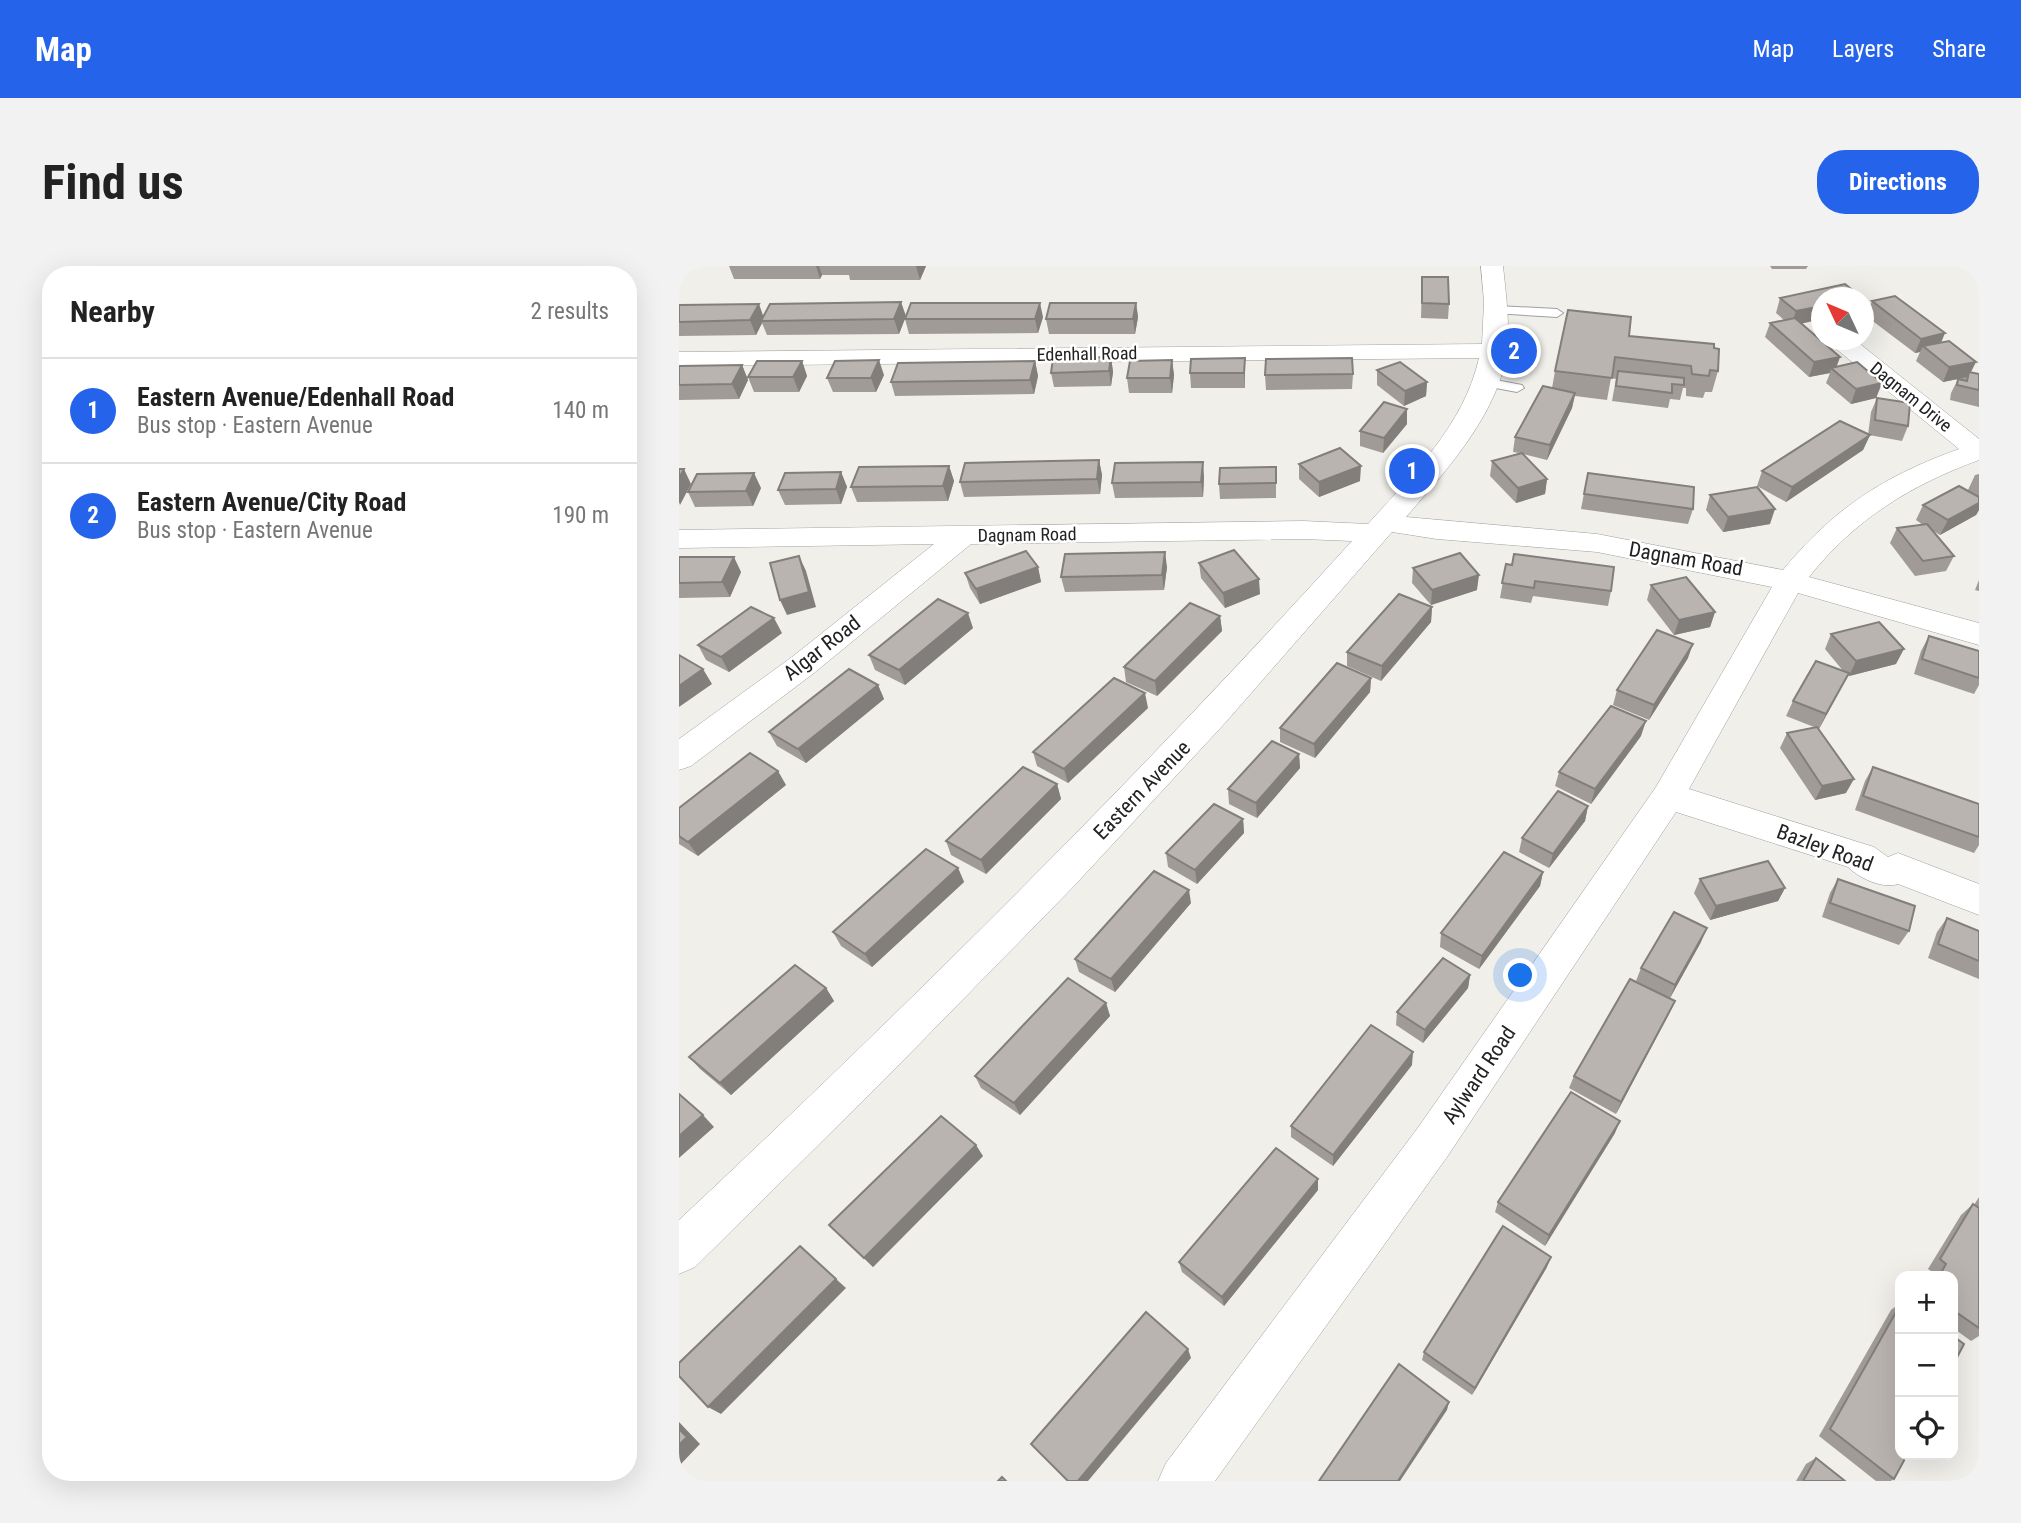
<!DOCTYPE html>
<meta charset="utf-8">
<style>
body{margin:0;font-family:"Roboto Condensed",sans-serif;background:#f2f2f2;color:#222}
.controls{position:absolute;right:21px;bottom:21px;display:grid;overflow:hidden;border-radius:14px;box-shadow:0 7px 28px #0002}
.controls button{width:63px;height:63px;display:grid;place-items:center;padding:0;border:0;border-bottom:2px solid #e0e0e0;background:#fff;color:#222;font:35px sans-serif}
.compass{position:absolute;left:1132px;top:21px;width:63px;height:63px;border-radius:50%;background:#fff;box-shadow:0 7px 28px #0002;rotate:314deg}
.you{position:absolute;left:842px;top:710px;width:24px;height:24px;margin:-18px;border:5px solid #fff;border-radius:50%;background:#1a73e8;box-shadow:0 0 0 10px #1a73e833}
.badge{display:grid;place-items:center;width:46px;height:46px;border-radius:50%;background:#2563eb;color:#fff;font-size:23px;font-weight:700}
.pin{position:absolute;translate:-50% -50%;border:4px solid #fff;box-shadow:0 2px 7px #0006}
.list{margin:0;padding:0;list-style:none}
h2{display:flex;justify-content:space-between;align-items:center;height:91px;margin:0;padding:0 28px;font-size:30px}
h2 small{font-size:23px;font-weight:400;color:#767676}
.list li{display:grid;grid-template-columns:46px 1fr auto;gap:21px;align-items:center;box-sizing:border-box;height:105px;padding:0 28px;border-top:2px solid #e0e0e0}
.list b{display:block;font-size:26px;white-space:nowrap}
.list p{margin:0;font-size:23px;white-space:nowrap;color:#767676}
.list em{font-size:23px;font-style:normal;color:#767676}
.icon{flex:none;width:38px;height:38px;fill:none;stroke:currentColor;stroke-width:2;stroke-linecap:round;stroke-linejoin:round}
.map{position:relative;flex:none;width:1300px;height:1215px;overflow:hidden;border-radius:28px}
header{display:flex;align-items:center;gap:42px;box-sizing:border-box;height:98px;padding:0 35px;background:#2563eb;color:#fff}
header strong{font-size:33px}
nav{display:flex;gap:38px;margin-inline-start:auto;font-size:24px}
.intro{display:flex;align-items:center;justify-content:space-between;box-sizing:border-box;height:168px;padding:0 42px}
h1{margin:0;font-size:49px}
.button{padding:18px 32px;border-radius:28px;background:#2563eb;color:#fff;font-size:24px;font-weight:700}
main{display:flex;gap:42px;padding:0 42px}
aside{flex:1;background:#fff;border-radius:28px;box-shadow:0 7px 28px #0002}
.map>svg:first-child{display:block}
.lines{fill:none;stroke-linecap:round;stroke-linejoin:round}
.lane-casing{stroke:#9f9f9f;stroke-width:2}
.street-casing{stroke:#9f9f9f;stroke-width:1}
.lane{fill:#fff;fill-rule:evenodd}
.street{fill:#fff;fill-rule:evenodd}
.wall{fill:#a09b97}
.shaded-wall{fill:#827e7b}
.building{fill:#bab4b0;stroke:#827e7b;stroke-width:2}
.labels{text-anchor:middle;stroke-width:5;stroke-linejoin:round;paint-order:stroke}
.far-street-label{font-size:18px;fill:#222;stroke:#fff}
.street-label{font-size:21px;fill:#222;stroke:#fff}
</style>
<header>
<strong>Map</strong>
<nav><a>Map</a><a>Layers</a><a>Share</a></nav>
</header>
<div class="intro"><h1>Find us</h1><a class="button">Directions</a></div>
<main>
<aside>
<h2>Nearby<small>2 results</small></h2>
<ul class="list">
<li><span class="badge">1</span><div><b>Eastern Avenue/Edenhall Road</b><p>Bus stop · Eastern Avenue</p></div><em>140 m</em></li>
<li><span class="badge">2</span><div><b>Eastern Avenue/City Road</b><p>Bus stop · Eastern Avenue</p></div><em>190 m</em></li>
</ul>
</aside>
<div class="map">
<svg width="1300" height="1215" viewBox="0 0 1300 1215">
<rect width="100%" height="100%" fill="#f1efea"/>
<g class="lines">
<defs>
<g id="lane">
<polygon points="818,40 878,43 884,47 878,51 814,47 812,44"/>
<polygon points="806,112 843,119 845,122 838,126 801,119 801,113"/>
</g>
<path id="street" d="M802 0H824C827 28 831 59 828 86 819 148 767 205 727 251L918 268 1104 304C1155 242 1205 210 1280 183L1156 82 1153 77 1155 74H1176L1300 173V194C1232 219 1176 253 1130 311L1300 357V379L1119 327 1010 523 1195 581 1209 591 1219 587 1300 618V649L1219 618C1204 623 1181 613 1169 601L997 546 768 891 536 1215H479L487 1197 738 863 977 521 1093 321 918 286 758 273 713 266 546 457 395 620 207 812 16 1001 0 1008V954C233 736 459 511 673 275L624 273 292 278 135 407 12 500 0 504V473L113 391 255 278 0 282V264L624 255 689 258C733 209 785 159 800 92L0 100V86L803 78 805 36Z"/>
</defs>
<use href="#lane" class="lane-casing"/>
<use href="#street" class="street-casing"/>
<use href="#lane" class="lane"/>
<use href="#street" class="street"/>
</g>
<g class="wall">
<polygon points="50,0 247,0 241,14 171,14 170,9 143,9 141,13 55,13"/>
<polygon points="1091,0 1129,0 1127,3 1093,3"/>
<polygon points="743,11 770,38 769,53 742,52"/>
<polygon points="1166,18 1123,58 1161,91 1157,101 1203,117 1197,132 1172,138 1147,117 1151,107 1130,111 1086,71 1091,57 1105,54 1097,47 1101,32"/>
<polygon points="1193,35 1262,76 1292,106 1300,108 1300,141 1271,134 1272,127 1279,113 1264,116 1237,95 1241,86 1236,87 1187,50"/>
<polygon points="457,37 459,51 456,68 370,68 367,53"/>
<polygon points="0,39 85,50 227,50 220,68 88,69 83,57 77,69 0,70"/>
<polygon points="364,51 359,67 230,68 226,53"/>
<polygon points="950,70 1039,105 1033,126 1026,126 1024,132 1007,130 1007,122 1004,122 1001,134 991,133 989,142 933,135 937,113 932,112 928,134 896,130 893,142 868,194 844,188 868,213 866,228 837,237 811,210 813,195 840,187 834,186 836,171 873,122 876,105"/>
<polygon points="432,91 434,106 432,120 375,121 372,107"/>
<polygon points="566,92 566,122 512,122 511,107"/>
<polygon points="493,94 495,109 493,127 450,127 448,112"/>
<polygon points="123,95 128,110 120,126 75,126 69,111"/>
<polygon points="356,95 359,110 355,128 216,130 212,116"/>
<polygon points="63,99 69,114 60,133 0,134 0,100"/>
<polygon points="698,104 748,116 747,130 725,140 698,119"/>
<polygon points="674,108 673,123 587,124 586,109"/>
<polygon points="205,109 197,126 154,126 148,112"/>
<polygon points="1198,132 1229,160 1223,175 1190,169 1191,169 1184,184 1107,236 1078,220 1083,205 1189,169 1192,146"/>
<polygon points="728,158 704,187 681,180 681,165"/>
<polygon points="420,194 423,209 421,228 285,231 281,216"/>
<polygon points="620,198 681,215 640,231 620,213"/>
<polygon points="270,200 275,215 269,235 178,236 172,221"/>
<polygon points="597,201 597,232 541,233 540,218"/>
<polygon points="162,206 168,221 162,238 106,239 99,224"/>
<polygon points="909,207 1014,243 1009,258 902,243"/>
<polygon points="1300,208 1300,244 1297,249 1261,269 1253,264 1275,290 1267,305 1236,310 1211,277 1218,262 1244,259 1237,254 1244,239 1289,224 1296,209"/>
<polygon points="525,211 524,231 436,232 433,217"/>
<polygon points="82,222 74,240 16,241 9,226"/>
<polygon points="1031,229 1091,258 1044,266 1027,244"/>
<polygon points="0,291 62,306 51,331 0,332"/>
<polygon points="520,297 581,328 546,342 522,312"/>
<polygon points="827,298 932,325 929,340 854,330 852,337 821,332"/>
<polygon points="359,301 362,316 301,338 291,322 286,307"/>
<polygon points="488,301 485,324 386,326 382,311"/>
<polygon points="734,302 798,324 752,339 733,317"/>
<polygon points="1300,314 1300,325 1296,324"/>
<polygon points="972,319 1036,346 1031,361 995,369 968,334"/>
<polygon points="753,341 752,356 702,415 668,400 668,386"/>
<polygon points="541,350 543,365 478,430 447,416 445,401"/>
<polygon points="294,362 226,419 196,404 190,389"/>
<polygon points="103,367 50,406 27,394 19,379"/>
<polygon points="1152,368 1217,398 1170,410 1169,409 1140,463 1167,527 1136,534 1101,482 1108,467 1135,461 1107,450 1114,435 1165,406 1146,383"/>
<polygon points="1250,370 1300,385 1300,419 1295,428 1235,408 1242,385"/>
<polygon points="1009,392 970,454 934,439 938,424"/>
<polygon points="692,412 691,426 636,492 601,476 601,462"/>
<polygon points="199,419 205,433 127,497 98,480 90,466"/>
<polygon points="469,442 389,517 358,500 354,486"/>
<polygon points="962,470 912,538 876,520 880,506"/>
<polygon points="620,488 621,502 578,552 550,538 549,523"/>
<polygon points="1194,501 1300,538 1300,579 1295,587 1176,544 1186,515"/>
<polygon points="378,518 382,533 307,608 272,589 267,575"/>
<polygon points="107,519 19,590 0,578 0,542"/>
<polygon points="909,540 906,555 870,602 840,586 843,572"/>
<polygon points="564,553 565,567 518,618 489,601 487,587"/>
<polygon points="279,602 285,616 193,701 162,680 154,666"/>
<polygon points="864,606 861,620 800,703 761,681 762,667"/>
<polygon points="1021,613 1106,622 1099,635 1031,654 1015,627"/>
<polygon points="1159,613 1230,665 1220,679 1143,651 1151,627"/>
<polygon points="512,637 436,726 400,706 396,693"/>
<polygon points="1268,652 1300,665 1300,713 1249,692 1258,666"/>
<polygon points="1022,676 991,732 957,715 962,702"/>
<polygon points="791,709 789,722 744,777 717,759 718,746"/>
<polygon points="147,722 155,735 52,829 21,803 10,791"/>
<polygon points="996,735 937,848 890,822 895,810"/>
<polygon points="427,737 431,750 341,849 302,822 296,810"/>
<polygon points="733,799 654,900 612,871 612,860"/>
<polygon points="936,867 866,980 816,946 819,936"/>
<polygon points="304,890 194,1001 150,959"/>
<polygon points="639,924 545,1040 503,1006 500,996"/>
<polygon points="1300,931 1300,1070 1292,1075 1274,1062 1274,1010 1253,1010 1255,1007 1249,1003 1282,949 1294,938 1295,939"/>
<polygon points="868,1001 793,1129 743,1094 745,1086"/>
<polygon points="1221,1037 1221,1189 1215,1213 1212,1215 1197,1215 1140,1170 1212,1044"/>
<polygon points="1137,1192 1166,1215 1117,1215 1127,1198"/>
</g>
<g class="shaded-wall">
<polygon points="137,0 140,0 143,9 141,13"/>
<polygon points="237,0 247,0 241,14"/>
<polygon points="222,36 227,50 220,68 215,53"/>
<polygon points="361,37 364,51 359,67 356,53"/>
<polygon points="457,37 459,51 456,68 454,53"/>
<polygon points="80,38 85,52 82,55 83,57 77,69 71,54"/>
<polygon points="1143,40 1143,53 1112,60 1117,45"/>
<polygon points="1266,67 1260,82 1244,80 1241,86 1236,87 1242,73"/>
<polygon points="432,91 434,106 432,120 430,105"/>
<polygon points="1161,91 1156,105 1152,102 1151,107 1130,111 1135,96"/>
<polygon points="566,92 566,122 565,107"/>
<polygon points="200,94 205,109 197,126 192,112"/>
<polygon points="493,94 495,109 493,127 491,112"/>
<polygon points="123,95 128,110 120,126 114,111"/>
<polygon points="356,95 359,110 355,128 351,114"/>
<polygon points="1297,96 1290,110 1290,106 1288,111 1264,116 1270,101"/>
<polygon points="63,99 69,114 60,133 53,118"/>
<polygon points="748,116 747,130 725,140 726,125"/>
<polygon points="1203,117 1197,132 1172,138 1177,123"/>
<polygon points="896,127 893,142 868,194 871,179"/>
<polygon points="728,143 728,158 704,187 705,172"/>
<polygon points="1191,169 1184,184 1107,236 1113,221"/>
<polygon points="420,194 423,209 421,228 418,213"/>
<polygon points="524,196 525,211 524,231 522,216"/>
<polygon points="270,200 275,215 269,235 264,220"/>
<polygon points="682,200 681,215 640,231 640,216"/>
<polygon points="5,203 12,218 1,239 0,236 0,212"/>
<polygon points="162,206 168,221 162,238 157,223"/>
<polygon points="75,207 82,222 74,240 67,225"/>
<polygon points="868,213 866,228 837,237 839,222"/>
<polygon points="1300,237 1300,244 1297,249 1261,269 1269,254"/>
<polygon points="1096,243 1091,258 1044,266 1049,251"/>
<polygon points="486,286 488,301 485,324 483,309"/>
<polygon points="120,290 127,305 137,341 108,349 101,334"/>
<polygon points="55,291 62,306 51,331 43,316"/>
<polygon points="359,301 362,316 301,338 297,323"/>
<polygon points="800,309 798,324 752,339 753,324"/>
<polygon points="580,313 581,328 546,342 544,327"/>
<polygon points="753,341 752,356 702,415 703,400"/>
<polygon points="1036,346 1031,361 995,369 1000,354"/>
<polygon points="289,347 294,362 226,419 220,404"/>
<polygon points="541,350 543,365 478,430 476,415"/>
<polygon points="95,352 103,367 50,406 42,391"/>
<polygon points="1014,378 1009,392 970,454 975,439"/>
<polygon points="1225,383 1217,398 1170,410 1177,395"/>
<polygon points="24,403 33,418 0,441 0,420"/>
<polygon points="1170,407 1162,422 1140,463 1147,448"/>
<polygon points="692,412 691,426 636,492 635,478"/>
<polygon points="199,419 205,433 127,497 119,483"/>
<polygon points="466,427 469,442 389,517 385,503"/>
<polygon points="967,455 962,470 912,538 916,523"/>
<polygon points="620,488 621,502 578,552 577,537"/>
<polygon points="99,505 107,519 19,590 9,576"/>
<polygon points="1175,513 1167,527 1136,534 1143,520"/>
<polygon points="378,518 382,533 307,608 302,594"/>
<polygon points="909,540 906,555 870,602 874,588"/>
<polygon points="564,553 565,567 518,618 516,604"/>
<polygon points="279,602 285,616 193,701 186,688"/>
<polygon points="864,606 861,620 800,703 803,690"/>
<polygon points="1106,622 1099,635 1031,654 1037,640"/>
<polygon points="510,624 512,637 436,726 432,713"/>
<polygon points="1028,662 1022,676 991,732 996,719"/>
<polygon points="791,709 789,722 744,777 746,764"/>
<polygon points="147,722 155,735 52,829 41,817"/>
<polygon points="996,735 990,748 937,848 942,836"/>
<polygon points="427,737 431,750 341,849 335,837"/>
<polygon points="734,786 733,799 654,900 654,889"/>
<polygon points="24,849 35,861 0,892 0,870"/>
<polygon points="941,855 936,867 866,980 870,969"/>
<polygon points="297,879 304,890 194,1001 185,992"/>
<polygon points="639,913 639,924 545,1040 543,1031"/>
<polygon points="872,991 868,1001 793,1129 796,1122"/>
<polygon points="157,1013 167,1022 42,1148 29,1141"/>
<polygon points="509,1083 512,1092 409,1215 399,1215"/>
<polygon points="770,1136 768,1144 721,1215 719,1215"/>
<polygon points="0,1156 21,1178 0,1200"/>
</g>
<g class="building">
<polygon points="743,11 769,11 770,38 743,37"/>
<polygon points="1166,18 1182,31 1143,32 1143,40 1117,45 1101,32"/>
<polygon points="1216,30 1266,67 1242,73 1193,35"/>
<polygon points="222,36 215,53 82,55 91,38"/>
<polygon points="232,37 361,37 356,53 226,53"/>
<polygon points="371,37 457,37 454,53 367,53"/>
<polygon points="80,38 71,54 0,56 0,39"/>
<polygon points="889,44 952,51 950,70 1035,78 1035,82 1040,83 1039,105 1031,104 1030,110 1013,108 1012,100 936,91 933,112 876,105"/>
<polygon points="1116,52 1161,91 1135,96 1091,57"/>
<polygon points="1270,75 1297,96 1270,101 1244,80"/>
<polygon points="432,91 430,105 372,107 374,92"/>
<polygon points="566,92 565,107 511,107 512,93"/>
<polygon points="673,92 674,108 586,109 587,93"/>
<polygon points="200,94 192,112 148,112 156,95"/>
<polygon points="493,94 491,112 448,112 451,95"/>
<polygon points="78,95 123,95 114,111 69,111"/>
<polygon points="356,95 351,114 212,116 219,97"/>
<polygon points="721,96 748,116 726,125 698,104"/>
<polygon points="1178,96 1203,117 1177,123 1152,102"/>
<polygon points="63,99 53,118 0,119 0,100"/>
<polygon points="939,105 1005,112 1005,119 993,118 993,127 937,120"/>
<polygon points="1290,106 1300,108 1300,124 1278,119 1279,113 1288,115"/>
<polygon points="864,120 896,127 871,179 836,171"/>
<polygon points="1198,132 1231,137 1229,160 1196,154"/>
<polygon points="705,136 728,143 705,172 681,165"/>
<polygon points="1161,155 1191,169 1113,221 1083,205"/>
<polygon points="661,182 682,200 640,216 620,198"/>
<polygon points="843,187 868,213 839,222 813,195"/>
<polygon points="420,194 418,213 281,216 286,197"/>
<polygon points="524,196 522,216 433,217 436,197"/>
<polygon points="270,200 264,220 172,221 180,201"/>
<polygon points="597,201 597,217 540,218 541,202"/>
<polygon points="0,203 5,203 0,212"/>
<polygon points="162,206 157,223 99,224 106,207"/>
<polygon points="75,207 67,225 9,226 18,208"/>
<polygon points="909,207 1015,221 1014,243 905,228"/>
<polygon points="1280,220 1300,231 1300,237 1269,254 1244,239"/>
<polygon points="1078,221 1096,243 1049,251 1031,229"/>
<polygon points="1248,258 1275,290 1244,295 1218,262"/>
<polygon points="555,284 580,313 544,327 520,297"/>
<polygon points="347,285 359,301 297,323 286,307"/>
<polygon points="486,286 483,309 382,311 386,288"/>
<polygon points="781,287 800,309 753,324 734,302"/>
<polygon points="835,288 935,301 932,325 856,315 855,322 823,317 827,298 833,299"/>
<polygon points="120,290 130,326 101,334 91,297"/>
<polygon points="0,291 55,291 43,316 0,317"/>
<polygon points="1007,311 1036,346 1000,354 972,319"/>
<polygon points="720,328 753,341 703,400 668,386"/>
<polygon points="259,333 289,347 220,404 190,389"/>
<polygon points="511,337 541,350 476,415 445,401"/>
<polygon points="72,341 95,352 42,391 19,379"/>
<polygon points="1200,356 1225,383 1177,395 1152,368"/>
<polygon points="978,364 1014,378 975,439 938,424"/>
<polygon points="1250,370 1300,385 1300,412 1243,393"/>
<polygon points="0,389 24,403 0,420"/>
<polygon points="1137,395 1170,407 1147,448 1114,435"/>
<polygon points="658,397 692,412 635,478 601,462"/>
<polygon points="170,403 199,419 119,483 90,466"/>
<polygon points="435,412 466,427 385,503 354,486"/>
<polygon points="932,440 967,455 916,523 880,506"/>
<polygon points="1138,461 1175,513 1143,520 1108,467"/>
<polygon points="593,475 620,488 577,537 549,523"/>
<polygon points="71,487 99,505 9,576 0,570 0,542"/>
<polygon points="344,501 378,518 302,594 267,575"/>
<polygon points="1194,501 1300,538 1300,571 1184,530"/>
<polygon points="879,525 909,540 874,588 843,572"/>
<polygon points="535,538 564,553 516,604 487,587"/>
<polygon points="247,583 279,602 186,688 154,666"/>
<polygon points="825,586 864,606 803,690 762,667"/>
<polygon points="1089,595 1106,622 1037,640 1021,613"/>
<polygon points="475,605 510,624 432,713 396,693"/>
<polygon points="1159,613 1236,640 1230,665 1151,637"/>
<polygon points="995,646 1028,662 996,719 962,702"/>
<polygon points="1268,652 1300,665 1300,695 1259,678"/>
<polygon points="764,692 791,709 746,764 718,746"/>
<polygon points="116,699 147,722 41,817 10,791"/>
<polygon points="389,712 427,737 335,837 296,810"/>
<polygon points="951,713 996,735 942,836 895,810"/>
<polygon points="692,759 734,786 654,889 612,860"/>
<polygon points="892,826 941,855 870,969 819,936"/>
<polygon points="0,828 24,849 0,870"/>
<polygon points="262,850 297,879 185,992 150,959"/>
<polygon points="597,882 639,913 543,1031 500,996"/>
<polygon points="1294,938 1300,942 1300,1062 1274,1044 1274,1010 1260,1010 1267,998 1261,993"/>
<polygon points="824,960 872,991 796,1122 745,1086"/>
<polygon points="121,980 157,1013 29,1141 0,1110 0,1097"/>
<polygon points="1221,1039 1221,1189 1228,1189 1215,1213 1151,1163"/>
<polygon points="467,1046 509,1083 399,1215 389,1215 352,1178"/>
<polygon points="1274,1070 1285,1078 1274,1099"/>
<polygon points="720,1098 770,1136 719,1215 640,1215"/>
<polygon points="0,1163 8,1171 0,1179"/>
<polygon points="1137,1192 1166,1215 1124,1215"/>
<polygon points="323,1211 327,1215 319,1215"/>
</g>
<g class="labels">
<g class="far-street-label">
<text transform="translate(408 88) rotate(-1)" y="6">Edenhall Road</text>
<text transform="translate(1232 131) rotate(39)" y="6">Dagnam Drive</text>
<text transform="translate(348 269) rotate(-1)" y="6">Dagnam Road</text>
</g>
<g class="street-label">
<text transform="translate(1007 293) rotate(10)" y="7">Dagnam Road</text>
<text transform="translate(143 382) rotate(-38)" y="7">Algar Road</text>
<text transform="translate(463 524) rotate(-46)" y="7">Eastern Avenue</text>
<text transform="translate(1146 582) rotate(20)" y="7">Bazley Road</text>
<text transform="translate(800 809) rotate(-56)" y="7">Aylward Road</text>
</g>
</g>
</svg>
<div class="controls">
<button>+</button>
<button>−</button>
<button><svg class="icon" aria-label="locate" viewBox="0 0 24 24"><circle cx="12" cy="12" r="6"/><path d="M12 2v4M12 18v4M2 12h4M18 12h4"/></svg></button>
</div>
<svg class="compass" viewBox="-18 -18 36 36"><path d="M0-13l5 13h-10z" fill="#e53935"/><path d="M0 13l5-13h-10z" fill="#767676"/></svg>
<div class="you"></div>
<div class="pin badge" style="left:733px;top:205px">1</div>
<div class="pin badge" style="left:835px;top:85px">2</div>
</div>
</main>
